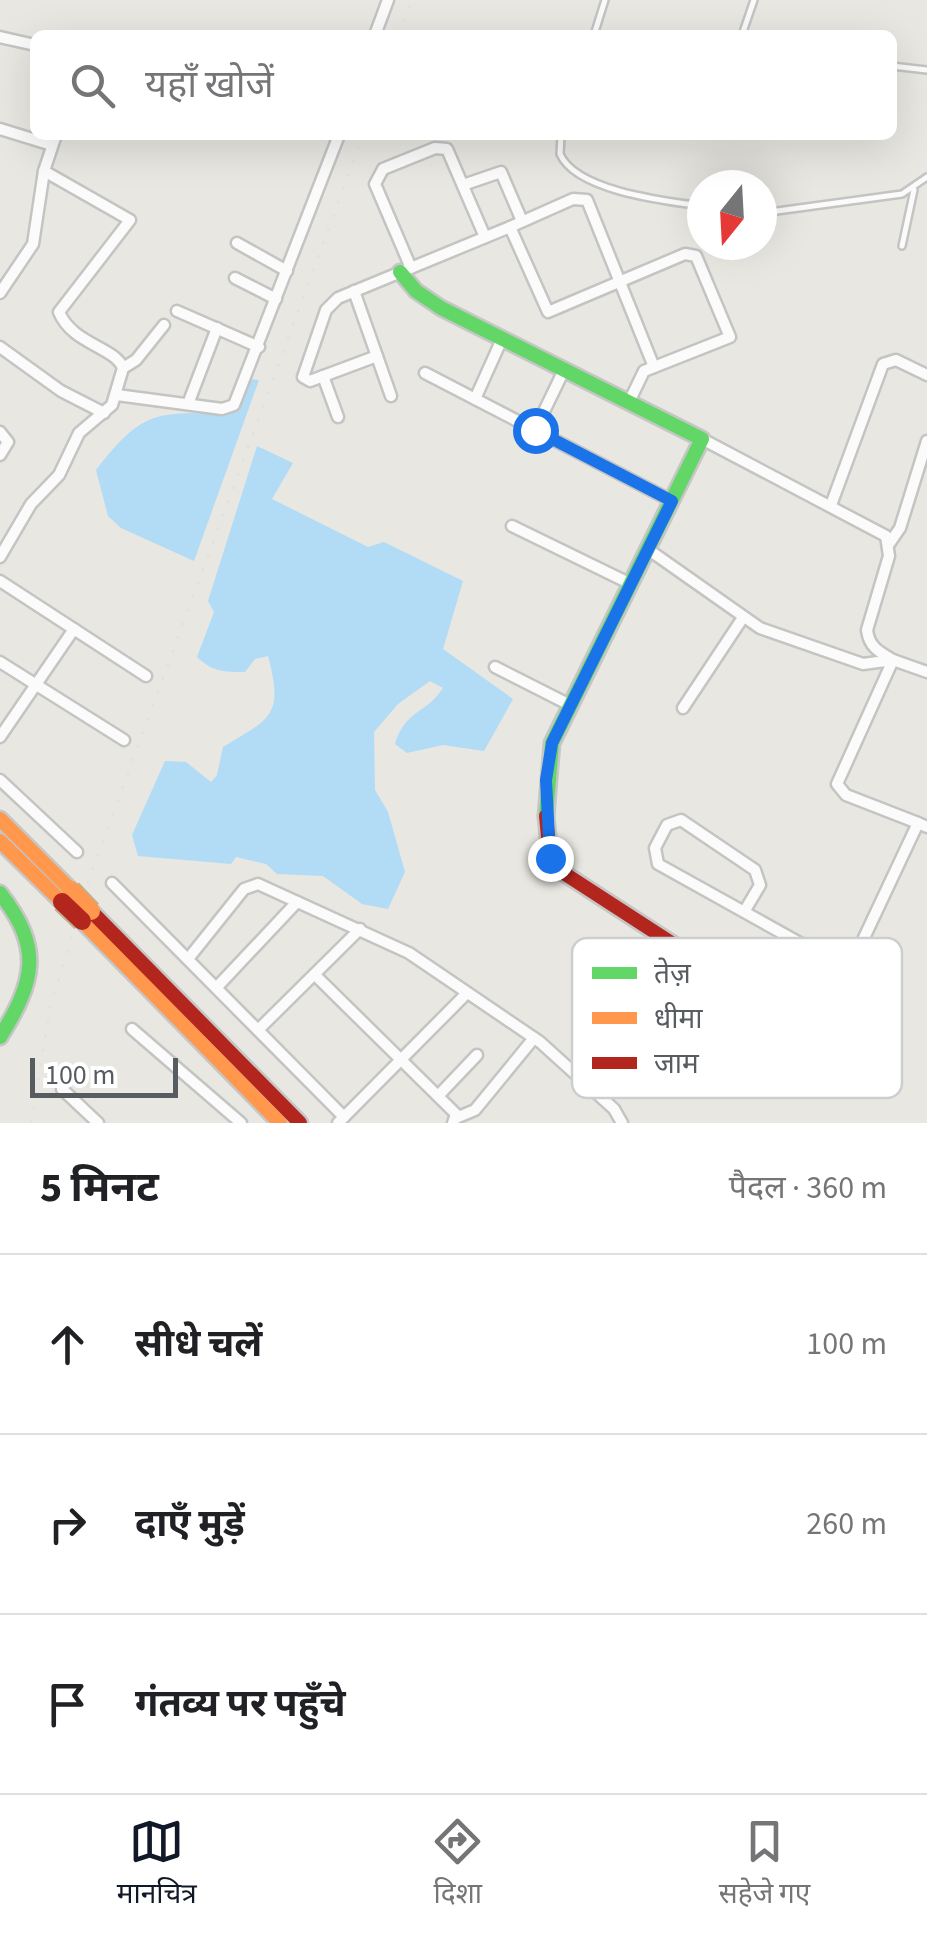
<!DOCTYPE html>
<html lang="hi">
<meta charset="utf-8">
<style>
body{margin:0;font-family:"Source Sans 3","Noto Sans Devanagari",sans-serif;background:#f6f6f6;color:#202124}
.compass{position:absolute;left:687px;top:170px;width:90px;height:90px;border-radius:50%;background:#fff;box-shadow:0 10px 40px #0002;rotate:198deg}
.scale{position:absolute;left:30px;bottom:25px;width:148px;box-sizing:border-box;padding-left:10px;border:5px solid #575c60;border-top:0;font-size:28px;line-height:35px;white-space:nowrap;color:#575c60;-webkit-text-stroke:8px #fff;paint-order:stroke}
.stop{position:absolute;width:30px;height:30px;margin:-22px;border:8px solid #1a73e8;border-radius:50%;background:#fff}
.stop.end{background:#1a73e8;border-color:#fff;box-shadow:0 2px 10px #0008}
.list{margin:0;padding:0;list-style:none}
h2{display:flex;justify-content:space-between;align-items:center;height:130px;margin:0;padding:0 40px;font-size:42px}
h2 small{font-size:32px;font-weight:400;color:#757577}
.list li{display:grid;grid-template-columns:65px 1fr auto;gap:30px;align-items:center;box-sizing:border-box;height:180px;padding:0 40px;border-top:2px solid #e0e0e0}
.list b{display:block;font-size:38px;white-space:nowrap}
.list em{font-size:32px;font-style:normal;color:#757577}
.icon{flex:none;width:55px;height:55px;fill:none;stroke:currentColor;stroke-width:2;stroke-linecap:round;stroke-linejoin:round}
.map{position:relative;flex:none;width:927px;height:1123px;overflow:hidden}
.search{position:absolute;background:#fff;box-shadow:0 10px 40px #0002;left:30px;right:30px;top:30px;height:110px;display:flex;align-items:center;gap:25px;box-sizing:border-box;padding:0 35px;border-radius:15px;color:#757577;font-size:38px}
.sheet{height:670px;background:#fff}
nav{display:flex;justify-content:space-around;align-items:center;box-sizing:border-box;height:140px;border-top:2px solid #e0e0e0;background:#fff;font-size:28px;color:#757577}
nav a{display:grid;justify-items:center;gap:5px}
nav .on{color:#111827}
.map>svg:first-child{display:block}
.water{fill:#b2dbf6}
.lines{fill:none;stroke-linecap:round;stroke-linejoin:round}
.lane-casing{stroke:#c4c4c2;stroke-width:10}
.street-casing{stroke:#c4c4c2;stroke-width:15}
.fast-casing{stroke:#c5c6c5;stroke-width:19}
.slow-casing{stroke:#c5c6c5;stroke-width:19}
.jam-casing{stroke:#c5c6c5;stroke-width:19}
.lane{stroke:#fcfbfb;stroke-width:5}
.street{stroke:#fcfbfb;stroke-width:10}
.fast{stroke:#63d668;stroke-width:14}
.slow{stroke:#ff974d;stroke-width:14}
.jam{stroke:#b3261e;stroke-width:14}
.rail{stroke:#e0e1e0;stroke-width:2.5;stroke-dasharray:2.5 12;stroke-linecap:butt}
.slow-bridge-casing{stroke:#bfb090;stroke-width:22;stroke-linecap:butt}
.jam-bridge-casing{stroke:#bfb090;stroke-width:22;stroke-linecap:butt}
.slow-bridge{stroke:#ff974d;stroke-width:18}
.jam-bridge{stroke:#b3261e;stroke-width:18}
.route{stroke:#1a73e8;stroke-width:12}
.key{fill:#fff;stroke:#cdcecf;stroke-width:2.5}
.key-label{font-size:28px;fill:#575c60}
</style>
<div class="map">
<svg width="927" height="1123" viewBox="0 0 927 1123">
<rect width="100%" height="100%" fill="#e8e7e2"/>
<g class="water">
<path d="M243 378 259 380 194 561 121 528 108 516 96 470C143 410 155 412 228 414Z"/>
<path d="M257 446 293 463 272 499 368 547 384 542 463 581 443 649 513 699 484 751 443 745 407 753 395 744C405 710 426 714 443 688L430 681 398 704 374 732 375 790 388 812 405 872 388 909 362 904 323 876 277 874 266 864 236 857 231 864 138 856 132 835 165 761 186 762 211 782 217 775 223 747C271 718 284 716 268 656L255 659 245 672C224 672 213 672 197 657L214 612 208 601Z"/>
</g>
<g class="lines">
<defs>
<g id="lane">
<polyline points="594,35 605,0"/>
<polyline points="742,35 754,0"/>
<polyline points="892,66 927,70"/>
<path d="M561 135 560 154C576 191 665 201 702 206"/>
<polyline points="762,213 902,194 927,177"/>
<polyline points="902,246 914,190"/>
</g>
<g id="street">
<polyline points="375,35 388,0"/>
<polyline points="0,37 35,45"/>
<polyline points="0,129 52,145"/>
<polyline points="463,185 501,172 522,221"/>
<polyline points="510,227 573,199 587,200 654,367"/>
<polyline points="237,243 287,271"/>
<polyline points="411,268 375,184 383,169 435,148 447,149 485,237"/>
<polyline points="235,278 276,299"/>
<polyline points="354,291 391,396"/>
<polyline points="0,293 33,244 44,171"/>
<polyline points="177,311 259,347"/>
<polyline points="0,347 61,391 104,413"/>
<polyline points="377,356 310,381 303,377 326,310 338,298 510,227 548,312 685,254 696,256 730,337 644,371 629,402"/>
<polyline points="123,368 136,360 164,325"/>
<polyline points="425,373 672,501"/>
<polyline points="323,376 338,417"/>
<polyline points="117,395 222,409 234,405 339,135"/>
<polyline points="475,399 502,339"/>
<polyline points="188,404 217,328"/>
<polyline points="535,430 564,370"/>
<polyline points="0,432 8,442 0,455"/>
<path d="M702 439 886 536 889 556 867 630C869 647 879 652 893 660L837 784 846 795 918 823"/>
<polyline points="831,505 883,364 896,360 927,375"/>
<polyline points="512,526 631,584"/>
<polyline points="889,544 900,528 927,441"/>
<polyline points="649,550 760,628 863,664 893,660 927,672"/>
<path d="M0 557 31 504 59 475 79 433 112 405 123 368C115 347 72 344 59 312L130 220 44 171 56 135"/>
<polyline points="0,581 146,676"/>
<polyline points="0,662 124,740"/>
<polyline points="495,667 568,704"/>
<polyline points="683,708 742,619"/>
<polyline points="0,737 74,629"/>
<polyline points="0,780 77,852"/>
<polyline points="112,883 344,1117"/>
<polyline points="744,912 760,885 755,870 681,820 667,825 655,848 658,864 843,967 855,957 918,823 927,827"/>
<polyline points="188,959 244,889 258,884 409,953 540,1042 614,1109 622,1123"/>
<polyline points="315,975 456,1114 453,1123"/>
<polyline points="217,987 297,902"/>
<polyline points="132,1029 241,1123"/>
<polyline points="258,1030 360,929"/>
<polyline points="62,1089 98,1123"/>
<polyline points="438,1096 477,1055"/>
<polyline points="456,1118 475,1110 534,1038"/>
<polyline points="338,1123 467,993"/>
</g>
<g id="fast">
<polyline points="400,272 416,291 441,308 702,439 552,743 546,816"/>
<path d="M0 893C43 948 35 981 0 1037"/>
</g>
<g id="slow">
<polyline points="0,819 71,890"/>
<polyline points="0,841 62,902"/>
<polyline points="82,921 280,1123"/>
</g>
<g id="jam">
<polyline points="546,816 549,847 562,872 724,977"/>
<polyline points="91,911 300,1123"/>
</g>
</defs>
<use href="#lane" class="lane-casing"/>
<use href="#street" class="street-casing"/>
<use href="#fast" class="fast-casing"/>
<use href="#slow" class="slow-casing"/>
<use href="#jam" class="jam-casing"/>
<use href="#lane" class="lane"/>
<use href="#street" class="street"/>
<use href="#fast" class="fast"/>
<use href="#slow" class="slow"/>
<use href="#jam" class="jam"/>
<g class="rail">
<polyline points="399,35 412,0"/>
<polyline points="31,1123 50,1008 88,882 363,135"/>
</g>
<defs>
<polyline id="slow-bridge" points="71,890 91,911"/>
<polyline id="jam-bridge" points="62,902 82,921"/>
</defs>
<use href="#slow-bridge" class="slow-bridge-casing"/>
<use href="#jam-bridge" class="jam-bridge-casing"/>
<use href="#slow-bridge" class="slow-bridge"/>
<use href="#jam-bridge" class="jam-bridge"/>
</g>
<g class="lines">
<polyline class="route" points="535,430 672,501 552,743 546,780 550,858"/>
</g>
<rect x="572" y="938" width="330" height="160" rx="15" class="key"/>
<rect x="592" y="967" width="45" height="12" fill="#63d668"/>
<rect x="592" y="1012" width="45" height="12" fill="#ff974d"/>
<rect x="592" y="1057" width="45" height="12" fill="#b3261e"/>
<g class="key-label">
<text x="654" y="983">तेज़</text>
<text x="654" y="1028">धीमा</text>
<text x="654" y="1073">जाम</text>
</g>
</svg>
<svg class="compass" viewBox="-18 -18 36 36"><path d="M0-13l5 13h-10z" fill="#e53935"/><path d="M0 13l5-13h-10z" fill="#757577"/></svg>
<div class="scale">100 m</div>
<div class="stop" style="left:535px;top:430px"></div>
<div class="stop end" style="left:550px;top:858px"></div>
<div class="search"><svg class="icon" aria-label="search" viewBox="0 0 24 24"><circle cx="10" cy="10" r="6"/><path d="M15 15l6 6"/></svg>यहाँ खोजें</div>
</div>
<section class="sheet">
<h2>5 मिनट<small>पैदल · 360 m</small></h2>
<ul class="list">
<li><svg class="icon" aria-label="ahead" viewBox="0 0 24 24"><path d="M12 20V5M6 11l6-6 6 6"/></svg><div><b>सीधे चलें</b></div><em>100 m</em></li>
<li><svg class="icon" aria-label="right" viewBox="0 0 24 24"><path d="M7 20v-9h11M14 6l5 5-5 5"/></svg><div><b>दाएँ मुड़ें</b></div><em>260 m</em></li>
<li><svg class="icon" aria-label="arrive" viewBox="0 0 24 24"><path d="M6 21V4h12l-3 4 3 4H6"/></svg><div><b>गंतव्य पर पहुँचे</b></div></li>
</ul>
</section>
<nav>
<a class="on"><svg class="icon" aria-label="map" viewBox="0 0 24 24"><path d="M3 6l6-2 6 2 6-2v14l-6 2-6-2-6 2zM9 4v14M15 6v14"/></svg>मानचित्र</a>
<a><svg class="icon" aria-label="directions" viewBox="0 0 24 24"><path d="M12 3l9 9-9 9-9-9zM9 14v-3h6M13 9l2 2-2 2"/></svg>दिशा</a>
<a><svg class="icon" aria-label="saved" viewBox="0 0 24 24"><path d="M7 4h10v16l-5-4-5 4z"/></svg>सहेजे गए</a>
</nav>
